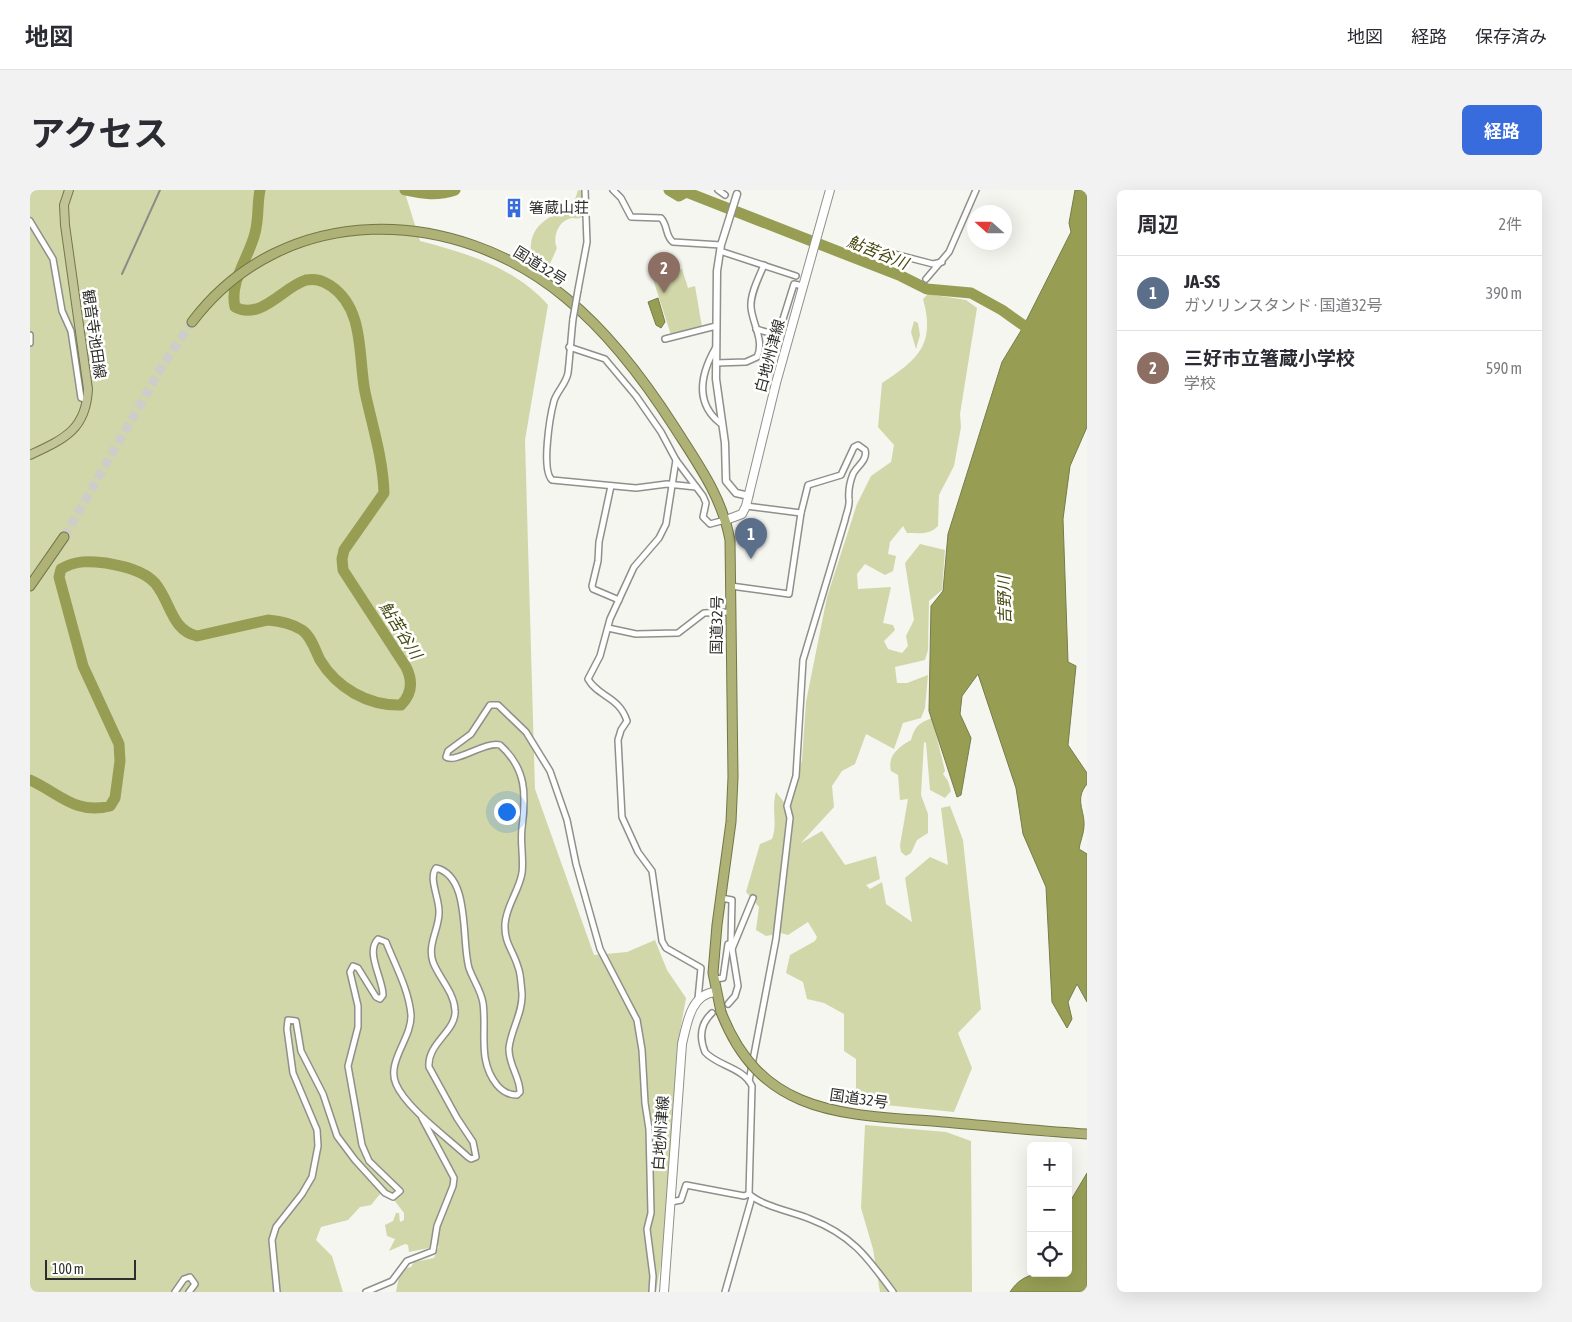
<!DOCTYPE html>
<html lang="ja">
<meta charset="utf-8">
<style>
body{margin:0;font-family:"Asap Condensed","Noto Sans JP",sans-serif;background:#f2f2f3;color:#2b2b33}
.controls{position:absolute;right:15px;bottom:15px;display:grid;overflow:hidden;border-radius:8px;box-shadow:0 5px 20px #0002}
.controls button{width:45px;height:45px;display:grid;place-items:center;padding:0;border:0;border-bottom:1px solid #e1e1e2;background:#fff;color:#2b2b33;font:25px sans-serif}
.compass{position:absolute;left:937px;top:15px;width:45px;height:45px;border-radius:50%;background:#fff;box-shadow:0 5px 20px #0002;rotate:291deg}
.scale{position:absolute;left:15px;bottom:12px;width:91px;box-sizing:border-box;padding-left:5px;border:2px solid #2d2d2b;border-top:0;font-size:14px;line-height:18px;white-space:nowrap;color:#2d2d2b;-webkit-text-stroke:4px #fffffe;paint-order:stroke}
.you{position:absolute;left:476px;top:621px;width:18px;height:18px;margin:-12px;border:4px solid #fff;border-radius:50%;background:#1a73e8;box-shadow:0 0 0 8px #1a73e833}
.badge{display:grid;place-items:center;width:32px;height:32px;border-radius:50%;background:#386cdc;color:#fff;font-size:16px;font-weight:700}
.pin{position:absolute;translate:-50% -41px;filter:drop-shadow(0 1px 2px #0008)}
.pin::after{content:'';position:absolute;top:26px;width:18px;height:15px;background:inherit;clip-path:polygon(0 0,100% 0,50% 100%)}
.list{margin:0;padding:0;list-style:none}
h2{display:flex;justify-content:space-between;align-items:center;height:65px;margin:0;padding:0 20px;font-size:21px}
h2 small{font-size:16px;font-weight:400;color:#7c7c81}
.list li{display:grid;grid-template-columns:32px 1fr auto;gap:15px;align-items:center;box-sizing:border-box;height:75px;padding:0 20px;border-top:1px solid #e1e1e2}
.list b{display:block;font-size:19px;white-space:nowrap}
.list p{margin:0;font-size:16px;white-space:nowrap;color:#7c7c81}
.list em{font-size:16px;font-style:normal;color:#7c7c81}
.icon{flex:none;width:28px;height:28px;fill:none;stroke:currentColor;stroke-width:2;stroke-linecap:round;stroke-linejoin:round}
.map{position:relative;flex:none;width:1057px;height:1102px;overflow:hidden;border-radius:8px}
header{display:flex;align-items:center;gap:30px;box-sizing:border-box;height:70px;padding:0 25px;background:#fff;border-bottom:1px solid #e1e1e2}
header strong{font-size:24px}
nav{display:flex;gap:28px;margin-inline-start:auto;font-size:18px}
.intro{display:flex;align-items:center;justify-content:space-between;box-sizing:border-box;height:120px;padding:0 30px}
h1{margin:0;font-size:35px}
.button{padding:12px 22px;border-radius:8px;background:#386cdc;color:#fff;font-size:18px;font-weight:700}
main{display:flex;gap:30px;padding:0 30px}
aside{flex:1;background:#fff;border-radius:8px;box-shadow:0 5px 20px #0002}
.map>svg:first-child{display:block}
.green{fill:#d1d7a9}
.water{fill:#979e54;stroke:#777c48}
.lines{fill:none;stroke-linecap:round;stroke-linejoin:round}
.river{stroke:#979e54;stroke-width:11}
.trunk-tunnel{stroke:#cdcec9;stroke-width:9;stroke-dasharray:9 4.5;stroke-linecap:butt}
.minor-casing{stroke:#8f908a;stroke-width:8}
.tertiary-casing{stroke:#8f908a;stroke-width:9}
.secondary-casing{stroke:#8f908a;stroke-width:10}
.primary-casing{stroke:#737746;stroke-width:10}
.trunk-casing{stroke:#737746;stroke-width:11}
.minor{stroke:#fff;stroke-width:5}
.tertiary{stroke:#fff;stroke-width:6}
.secondary{stroke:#fff;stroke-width:8}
.primary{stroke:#c2c598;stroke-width:8}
.trunk{stroke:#aeb276;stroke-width:9}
.rail{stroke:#8b8c88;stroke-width:2}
.minor-bridge-casing{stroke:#8f908a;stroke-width:8;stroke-linecap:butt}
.trunk-bridge-casing{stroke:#737746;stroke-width:11;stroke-linecap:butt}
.minor-bridge{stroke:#fff;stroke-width:5}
.trunk-bridge{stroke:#aeb276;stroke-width:9}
.labels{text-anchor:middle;stroke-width:5;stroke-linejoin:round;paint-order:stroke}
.poi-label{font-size:15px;fill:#2d2d2b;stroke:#fffffe;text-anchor:start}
.street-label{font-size:15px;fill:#2d2d2b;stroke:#fffffe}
.water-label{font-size:16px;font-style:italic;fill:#464911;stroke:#fffffe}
</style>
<header>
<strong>地図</strong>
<nav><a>地図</a><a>経路</a><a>保存済み</a></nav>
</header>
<div class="intro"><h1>アクセス</h1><a class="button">経路</a></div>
<main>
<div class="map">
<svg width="1057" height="1102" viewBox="0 0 1057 1102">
<rect width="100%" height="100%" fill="#f5f6f0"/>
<g class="green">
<path d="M0 0H374L390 51C437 63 485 78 518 115L495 250 505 599 564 765 597 762 625 750 637 780 656 808 647 857 634 1057 626 1102H366L369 1087 373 1079 381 1077 384 1072 404 1068 409 1056 379 1062 378 1055 375 1054 359 1061 365 1049 357 1046 355 1035 363 1031 366 1023H369L370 1032 374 1030V1023L355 998 341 1015 330 1017 318 1030 291 1037 286 1050 302 1066 313 1102H0Z"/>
<path d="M548 0 553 1 554 25 550 28C548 29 545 28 542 28 528 30 522 48 527 58L515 85 497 73C501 66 500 62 501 54 503 32 525 24 543 16Z"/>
<polygon points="652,79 658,98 665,96 672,137 641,145 622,86"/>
<path d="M898 104 936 110 947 118 930 224 931 237 924 276 909 305 908 336C900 345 889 343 877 343L873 336 860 352 858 364 866 366 863 381 855 385 835 374 827 384 828 399 861 397 853 433 863 435 865 440 854 451 858 459 872 463 878 456 876 446 884 430 875 373 890 354 915 360 912 400 899 411 898 460 895 470 865 477 867 493H877L898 485 895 518 891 528 873 533 864 559 836 544 825 574 812 581 802 596 804 617 771 653 792 641 815 675 846 666 850 689 836 695 840 699 852 692 856 714 882 732 875 688 900 667 918 675 911 618 920 616 933 650 951 819 928 843 942 878 924 922 826 912V869L814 861V824L794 813 777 809 773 792 756 783 760 765 785 751 787 747 778 732 758 745 751 743 736 746 726 740 729 717 716 702 730 654 742 649C748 633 741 620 746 602L757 616 772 570 776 512 797 407 827 314 841 286 861 272 864 255 848 237 852 193C887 170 906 155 893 109Z"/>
<polygon points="884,131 888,133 890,145 886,159 881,142"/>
<path d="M902 528 915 581 913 584 918 591 921 601 915 608 900 600 896 553 894 552 891 605 898 624V643L887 650 881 663 876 666 871 662 870 655 878 609 870 610 868 585 861 581C857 565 869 557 881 550 885 536 889 533 902 528Z"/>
<polygon points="835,935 916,942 941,951 942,1102 850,1102 843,1059 831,1018"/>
</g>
<g class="water">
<path d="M1045 0H1057V237L1040 276 1033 329 1038 472 1046 476 1038 555 1057 583V594C1044 610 1055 620 1054 636 1054 643 1050 652 1049 659L1057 664V812L1047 794 1038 812 1042 829 1037 838 1022 812 1016 697 993 644 986 598 948 484 932 506 930 524 941 548 931 605 927 607 899 521 901 416 913 401 918 344 972 172 992 139 1041 42 1039 33Z"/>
<polygon points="628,108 635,132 631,138 626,135 618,112"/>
<path d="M1057 983V1102H980C994 1080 1014 1083 1038 1083V1015Z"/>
</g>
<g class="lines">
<g class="river">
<path d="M375 0C393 4 408 6 425 0"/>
<polyline points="639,0 649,6 656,2 871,86 897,99 941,103 972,120 1000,140 1007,140"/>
<path d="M0 590C29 603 45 625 80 616L85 608 90 571 89 554 53 476 29 387 31 379C46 370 59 371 76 373 92 376 113 380 125 393 141 412 141 440 167 446L238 430C249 431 263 434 272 440 281 446 285 460 290 470 307 498 338 516 371 515 382 504 383 491 376 477L313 380 312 369 314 360 354 303C353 268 342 235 335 202 328 167 335 119 301 96 293 91 286 88 276 90 253 97 231 131 205 117 199 91 219 68 225 43 229 29 227 14 230 0"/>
</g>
<polyline class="trunk-tunnel" points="34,347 134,173 162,132"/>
<defs>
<g id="minor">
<path d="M583 0 591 8 601 27 631 28C638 35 635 46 643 52L691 55"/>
<polyline points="688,0 695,5"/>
<polyline points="0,31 23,69 32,121 41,141 51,208 57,210"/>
<polyline points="845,59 903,74 912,72"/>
<polyline points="690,61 766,86"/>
<polyline points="896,89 919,62 946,0"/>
<polyline points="548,100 557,52 555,0"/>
<path d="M543 129C541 147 540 166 538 183 536 194 527 201 524 211 520 226 511 280 522 290L606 298 637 294 666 297"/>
<polyline points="726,139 743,144 749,142 764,94 773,96"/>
<polyline points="0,145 0,153"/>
<polyline points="635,149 686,136"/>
<polyline points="539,157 575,169 606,206 631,242 646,270 673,306 676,313 673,327 680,334 695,330"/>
<path d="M686 157C671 183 664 212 690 233"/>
<path d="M686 173 716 172 727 167C735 151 722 133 721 117 720 104 729 87 734 75"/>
<path d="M646 270 636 334 629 348 604 377 580 429 570 466 558 489C568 507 589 506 597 531L591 540 588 550 592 627 608 662 622 681 632 751 636 758 671 778 668 809"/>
<polyline points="581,296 569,352 568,371 562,396 563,399 589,410"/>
<path d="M716 316 771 323 778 295 811 285 824 257 828 255 835 260C838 270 827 276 823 284 819 294 818 300 819 310 820 316 816 324 815 330L773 470 766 586 757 616 760 628 746 749 719 891"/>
<polyline points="701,396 759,404 771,323"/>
<polyline points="578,438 606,444 648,443 674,423 700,422"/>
<polyline points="691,708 702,710 701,753 708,796 705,806 698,814"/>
<polyline points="702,759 723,708"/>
<polyline points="684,789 693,788 698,754 701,753"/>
<path d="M682 823C670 834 669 847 675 862 687 876 713 877 722 896L719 1004"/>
<path d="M641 1012 651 1010 656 995 714 1006 719 1004C732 1016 763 1022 780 1029 822 1045 838 1068 863 1102"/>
<polyline points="145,1102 154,1089 160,1087 165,1094 159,1102"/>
<path d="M247 1102 242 1050 246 1037 272 1004 282 987 288 956 287 940 263 883 257 839 258 830 266 831 271 861 293 904 307 946 325 970 355 1003 363 1007 370 1001 339 971 332 955 318 876 328 837V816L320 782 323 776 328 778 346 807 350 809 353 805C353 789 335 762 348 749L356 752C365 775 379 800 381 825 382 848 356 872 366 894 376 918 418 948 438 967L441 969 446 967 443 952 427 928 399 877C397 853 427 841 425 820 424 802 409 788 403 772 397 755 409 739 409 723 410 709 398 689 406 678 441 686 431 751 439 778 443 790 451 800 453 813 457 842 447 870 467 895 472 901 479 905 487 905L490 902C490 887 478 874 479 858 481 839 493 823 492 803 491 795 491 784 488 777 483 760 474 753 475 734 476 716 489 701 492 683 494 668 490 653 492 638 496 605 497 579 470 555 455 551 425 574 416 567L418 561 441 544 460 515H468L496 542 520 581 537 630 546 674 570 759 607 830 612 860 615 913 619 939 621 1023 617 1039 623 1086 622 1102"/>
<polyline points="336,1102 362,1091 377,1071 403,1061 407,1036 423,996 424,988 392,928"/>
<polyline points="695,1102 722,1007"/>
</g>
<polyline id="tertiary" points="707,4 691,55 687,81 686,189 695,253 696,291 706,303 719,306"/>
<g id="secondary">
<polyline points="696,330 712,324 716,316 746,193 800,0"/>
<path d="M634 1102 652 854C657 833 661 804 685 802"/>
</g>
<path id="primary" d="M0 265C34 249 56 240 58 199L35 35 34 15 39 0"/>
<g id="trunk">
<path d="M162 132C254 10 425 15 536 108 580 144 615 191 645 238 668 274 692 307 700 350L703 587 701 632 687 735 683 783 691 822"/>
<polyline points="0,396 34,347"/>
</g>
</defs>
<use href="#minor" class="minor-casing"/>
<use href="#tertiary" class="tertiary-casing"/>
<use href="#secondary" class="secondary-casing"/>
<use href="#primary" class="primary-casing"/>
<use href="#trunk" class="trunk-casing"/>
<use href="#minor" class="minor"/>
<use href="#tertiary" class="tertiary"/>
<use href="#secondary" class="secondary"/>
<use href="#primary" class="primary"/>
<use href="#trunk" class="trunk"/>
<polyline class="rail" points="92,84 130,0"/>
<defs>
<polyline id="minor-bridge" points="543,129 548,100"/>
<path id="trunk-bridge" d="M691 822C732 928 816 924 913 932 961 936 1009 941 1057 944"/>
</defs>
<use href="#minor-bridge" class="minor-bridge-casing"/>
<use href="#trunk-bridge" class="trunk-bridge-casing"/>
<use href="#minor-bridge" class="minor-bridge"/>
<use href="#trunk-bridge" class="trunk-bridge"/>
</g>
<defs>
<symbol id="building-bare" viewBox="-9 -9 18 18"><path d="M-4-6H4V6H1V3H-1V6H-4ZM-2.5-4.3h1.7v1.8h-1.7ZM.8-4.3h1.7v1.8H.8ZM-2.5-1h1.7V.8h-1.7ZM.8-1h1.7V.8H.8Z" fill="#386cdc" stroke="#fffffe" stroke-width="2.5" paint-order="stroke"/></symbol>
</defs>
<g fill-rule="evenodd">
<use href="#building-bare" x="470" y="4" width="28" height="28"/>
</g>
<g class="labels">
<g class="poi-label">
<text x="499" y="23">箸蔵山荘</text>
</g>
<g class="street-label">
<text transform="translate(510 76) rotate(32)" y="5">国道32号</text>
<text transform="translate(64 144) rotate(82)" y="5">観音寺池田線</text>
<text transform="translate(740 166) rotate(-75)" y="5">白地州津線</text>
<text transform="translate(687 435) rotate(-89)" y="5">国道32号</text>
<text transform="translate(829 909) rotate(8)" y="5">国道32号</text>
<text transform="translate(631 943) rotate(-86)" y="5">白地州津線</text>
</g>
<g class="water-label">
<text transform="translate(848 62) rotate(22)" y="6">鮎苦谷川</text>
<text transform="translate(974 410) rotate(-92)" y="6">吉野川</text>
<text transform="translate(371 440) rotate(58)" y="6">鮎苦谷川</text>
</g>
</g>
</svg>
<div class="controls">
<button>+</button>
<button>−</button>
<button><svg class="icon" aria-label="locate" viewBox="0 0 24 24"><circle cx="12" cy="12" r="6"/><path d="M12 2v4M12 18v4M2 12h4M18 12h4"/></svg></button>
</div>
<svg class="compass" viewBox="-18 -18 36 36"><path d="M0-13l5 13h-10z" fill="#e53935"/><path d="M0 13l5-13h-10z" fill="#7c7c81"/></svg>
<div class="scale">100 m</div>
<div class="you"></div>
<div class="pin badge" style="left:721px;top:369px;background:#5c6f8a">1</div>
<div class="pin badge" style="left:634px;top:103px;background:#8d6e63">2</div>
</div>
<aside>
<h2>周辺<small>2件</small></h2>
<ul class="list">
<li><span class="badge" style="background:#5c6f8a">1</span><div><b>JA-SS</b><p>ガソリンスタンド · 国道32号</p></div><em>390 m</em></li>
<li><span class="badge" style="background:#8d6e63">2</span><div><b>三好市立箸蔵小学校</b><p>学校</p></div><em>590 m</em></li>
</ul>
</aside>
</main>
